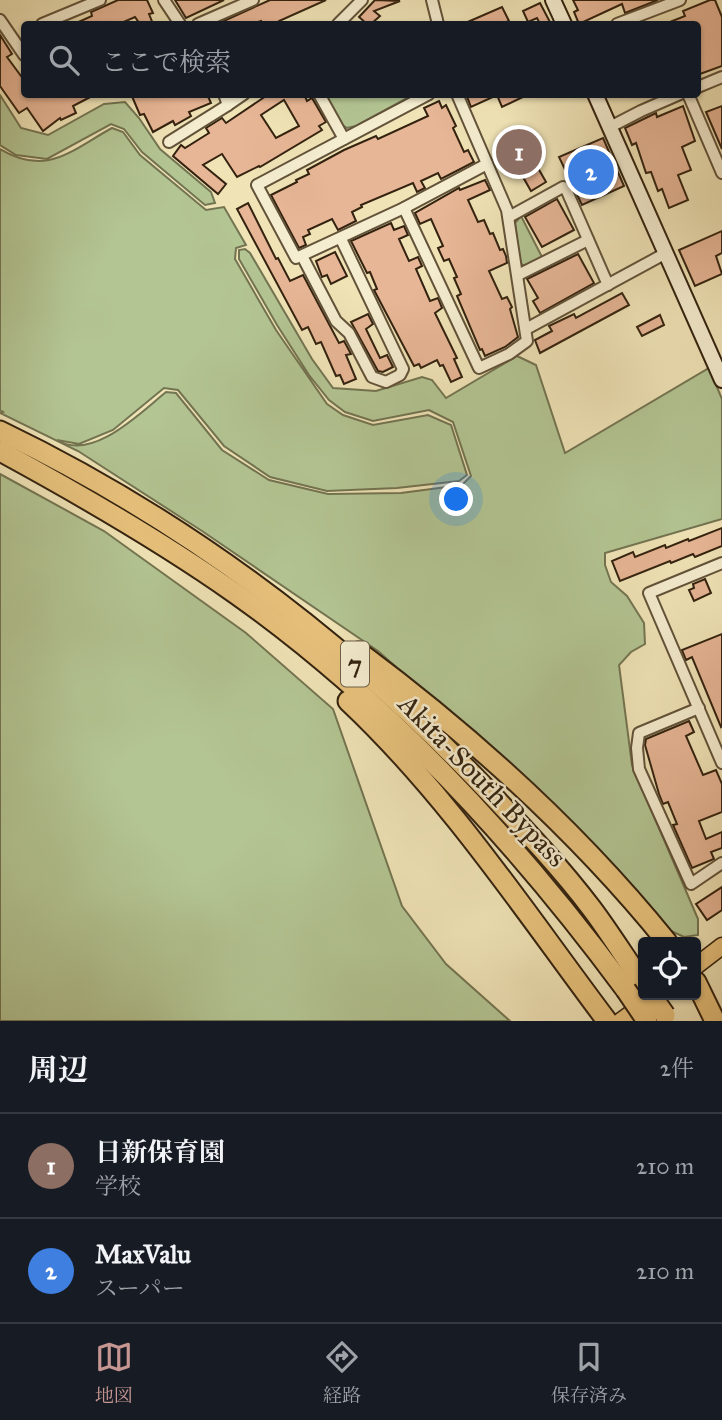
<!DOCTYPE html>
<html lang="ja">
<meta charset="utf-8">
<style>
body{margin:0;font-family:"IM FELL Great Primer","Noto Serif JP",serif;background:#242831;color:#f1f3f6}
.controls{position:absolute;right:21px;bottom:21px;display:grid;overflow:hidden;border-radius:7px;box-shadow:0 2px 5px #0004}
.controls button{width:63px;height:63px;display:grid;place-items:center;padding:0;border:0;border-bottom:2px solid #363941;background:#171b24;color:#f1f3f6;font:35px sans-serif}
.you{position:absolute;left:457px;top:500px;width:24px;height:24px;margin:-18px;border:5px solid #fff;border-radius:50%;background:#1a73e8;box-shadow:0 0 0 10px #1a73e833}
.badge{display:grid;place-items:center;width:46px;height:46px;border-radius:50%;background:#c59692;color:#fff;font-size:23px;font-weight:700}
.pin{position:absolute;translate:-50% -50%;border:4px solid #fff;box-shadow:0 2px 7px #0006}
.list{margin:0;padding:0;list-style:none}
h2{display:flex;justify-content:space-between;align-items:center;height:91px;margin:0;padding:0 28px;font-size:30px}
h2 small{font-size:23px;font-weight:400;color:#9ea1a6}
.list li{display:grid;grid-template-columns:46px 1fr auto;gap:21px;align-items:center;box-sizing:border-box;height:105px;padding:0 28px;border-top:2px solid #363941}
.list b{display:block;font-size:26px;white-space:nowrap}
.list p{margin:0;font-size:23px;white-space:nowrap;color:#9ea1a6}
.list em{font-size:23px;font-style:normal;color:#9ea1a6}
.icon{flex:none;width:38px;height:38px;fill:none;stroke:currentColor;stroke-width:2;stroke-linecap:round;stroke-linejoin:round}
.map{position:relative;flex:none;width:722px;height:1021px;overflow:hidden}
.search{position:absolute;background:#171b24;box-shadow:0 2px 5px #0004;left:21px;right:21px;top:21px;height:77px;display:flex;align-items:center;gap:18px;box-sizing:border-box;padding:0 24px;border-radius:7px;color:#9ea1a6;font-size:26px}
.sheet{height:301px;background:#171b24}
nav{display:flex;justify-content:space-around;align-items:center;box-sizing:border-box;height:98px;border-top:2px solid #363941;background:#171b24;font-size:19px;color:#9ea1a6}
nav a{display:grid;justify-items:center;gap:4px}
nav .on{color:#c59692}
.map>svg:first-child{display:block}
.green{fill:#b3c593;stroke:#737451;stroke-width:2}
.building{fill:#e7b696;stroke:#33220f;stroke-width:2;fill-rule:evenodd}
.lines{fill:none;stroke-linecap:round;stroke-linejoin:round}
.street-casing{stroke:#625239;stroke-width:14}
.secondary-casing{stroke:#33220f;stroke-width:18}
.primary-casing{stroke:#33220f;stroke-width:19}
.highway-casing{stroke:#33220f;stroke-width:23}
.street{stroke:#f5edd0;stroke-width:10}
.secondary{stroke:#f5edd0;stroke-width:14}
.primary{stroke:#e8c27c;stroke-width:16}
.highway{stroke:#e8c27c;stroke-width:19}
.highway-bridge-casing{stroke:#33220f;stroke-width:23;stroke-linecap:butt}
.highway-bridge{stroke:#e8c27c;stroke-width:19}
.labels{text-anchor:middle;stroke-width:5;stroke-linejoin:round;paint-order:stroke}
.shield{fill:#f5edd0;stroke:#6d5f49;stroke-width:2}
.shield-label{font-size:26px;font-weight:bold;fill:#33220f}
.street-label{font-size:28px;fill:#33220f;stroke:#f5edd0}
</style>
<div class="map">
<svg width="722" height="1021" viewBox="0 0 722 1021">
<rect width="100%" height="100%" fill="#f0e4b7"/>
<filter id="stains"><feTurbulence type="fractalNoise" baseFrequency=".00286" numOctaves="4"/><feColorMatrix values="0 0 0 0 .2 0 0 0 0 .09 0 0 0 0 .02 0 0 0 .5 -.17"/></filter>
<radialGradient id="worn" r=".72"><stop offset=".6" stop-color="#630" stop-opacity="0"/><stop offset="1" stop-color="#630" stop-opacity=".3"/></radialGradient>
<g class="green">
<polygon points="0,95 21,128 48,135 104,104 125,102 139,118 160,149 211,192 215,203 205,205 142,152 124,129 111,124 47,159 16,155 0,145"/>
<polygon points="324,95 413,95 356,126 347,128 341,125"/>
<path d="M112 128 123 132 140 155 206 210 224 207 246 245 236 248 235 259 276 330 327 404 343 415 373 425 428 415 451 425 467 475 459 481 397 488 327 491 270 477 224 446 178 390 164 388 113 430 79 444 57 440C92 462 140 413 166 392L176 393 222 450 269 480 328 494 401 493 462 485 471 476 453 422 429 410 373 421 345 412 329 400 309 375 277 325 239 259V250L245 249 250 253 312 359 333 388 376 391 422 377 432 380 446 398 517 356 536 365 565 453 709 368 722 399V519L605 553V565L611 582 627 596 644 623 645 644 631 652 619 665 632 765 698 919V935L684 937 671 931 549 802 378 651 202 531 78 451 0 413 3 412 0 410V149C47 177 70 151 112 128Z"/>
<polygon points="521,216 543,259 527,267 520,263 515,223"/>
<polygon points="0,474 104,531 246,633 333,709 402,906 446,964 510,1021 0,1021"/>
</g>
<g class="building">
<polygon points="118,0 147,0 153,13 149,14 153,24 140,24 135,17 119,24 74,24 92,16 91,12"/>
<polygon points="175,0 224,0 186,18"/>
<polygon points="270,0 326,0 279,21 280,24 262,24 261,21 252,24 217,24"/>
<polygon points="375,0 400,1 374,11 380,16 371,24 367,24 359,17"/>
<polygon points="573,0 658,0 625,13 622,4 579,24 574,12 578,10"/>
<polygon points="710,0 715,0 722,17 722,66 700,74 697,67 697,24 665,24 685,16 683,11"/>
<polygon points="540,3 551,24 540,24 537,18 528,22 523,11"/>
<polygon points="502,7 509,21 501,24 463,24"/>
<polygon points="0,35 12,54 7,57 24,80 24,94 96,94 73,106 76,113 61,120 60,118 43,131 27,108 19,113 0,86"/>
<polygon points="131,94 207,94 211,103 189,112 191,116 175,125 173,121 153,132 144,114 140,115"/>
<path d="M269 94H304L307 101 312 98 326 122 319 126 322 130 260 167 259 166 237 177 222 154 203 165 226 184 218 194 173 156 181 145 185 148 209 133 206 128 222 118 226 123ZM284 100 299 126 276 138 261 115Z"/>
<polygon points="466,94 529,94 502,107 497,95 471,107"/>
<polygon points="439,101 442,108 446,105 456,126 453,128 464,152 468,150 474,162 441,179 438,173 421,181 425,188 417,192 413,183 361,205 362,207 352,212 356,221 338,230 332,219 308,230 310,234 303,237 306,245 299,248 271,195 297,182 296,180 309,174 307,170 344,150 376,136 378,139 428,116 424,108"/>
<polygon points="683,106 695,141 682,147 691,170 678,175 688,200 669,208 662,189 658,191 651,172 646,173 636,143 632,145 625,128 656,113 657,117"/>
<polygon points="722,106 722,149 706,112"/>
<polygon points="603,138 624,186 582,205 559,157"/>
<polygon points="538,168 546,182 531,191 523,177"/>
<polygon points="485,180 490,190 468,200 478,222 484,220 490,234 493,233 500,250 503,249 506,256 507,263 489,271 502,299 507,297 512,307 510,309 518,337 505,347 485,356 482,349 480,350 457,296 461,294 454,278 457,277 449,259 444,261 438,248 443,246 431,219 420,224 415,213 459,188 460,190"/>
<polygon points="557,199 574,230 542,247 525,217"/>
<polygon points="248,203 276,259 278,258 290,281 303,275 339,343 344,341 351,354 346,355 356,379 344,384 340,375 336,376 321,342 316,344 308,327 302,330 237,209"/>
<polygon points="391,223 394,230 404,226 408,235 399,239 409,261 418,257 422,266 416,269 430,301 438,298 442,308 435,313 457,358 454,359 462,377 451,382 443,365 440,366 437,360 421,368 419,364 414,366 374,290 377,289 370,272 367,273 351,241"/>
<polygon points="722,231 722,253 716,256 722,274 695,286 679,250"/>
<polygon points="335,252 347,276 331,284 327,275 322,277 316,261"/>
<polygon points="578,254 594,283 540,313 533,301 538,298 527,279"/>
<polygon points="622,293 629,305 540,353 535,340 552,331 549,326 574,314 576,318"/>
<polygon points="368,314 373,324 366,329 380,358 387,355 393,367 383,372 378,371 351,322"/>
<polygon points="660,315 664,325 642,336 637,327"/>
<polygon points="722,528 722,546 695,557 693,554 671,563 670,561 620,581 612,561 633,552 635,557 665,545 666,548 688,539 689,541"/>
<polygon points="705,579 711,593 694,601 689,590 694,588 693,584"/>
<polygon points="722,634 722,726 721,727 692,657 686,660 682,650"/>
<polygon points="689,721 694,732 686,736 703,775 716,770 722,784 722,812 699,821 706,839 722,832 722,848 711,852 714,859 692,868 673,825 677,824 668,802 663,804 659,794 645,745 646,739"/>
<polygon points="722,887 722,910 707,920 696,904"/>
</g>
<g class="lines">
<defs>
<g id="street">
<polyline points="164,0 180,24"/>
<polyline points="432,0 438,24"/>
<polyline points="0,20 24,55"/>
<polyline points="42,24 100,0"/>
<polyline points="198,24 253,0"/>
<polyline points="338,24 362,0"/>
<polyline points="617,24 680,0"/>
<polyline points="698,87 722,77"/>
<polyline points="224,94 228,105 244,94"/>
<polyline points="319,94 344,139"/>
<polyline points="429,94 257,185 296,258 404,208 487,164"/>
<polyline points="688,94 722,173"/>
<polyline points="610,127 641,111 680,94"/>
<polyline points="169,142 228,105"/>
<polyline points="404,208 479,368 509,354 527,341 507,210 457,94"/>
<polyline points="509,217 563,187 566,189 608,285"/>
<polyline points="302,256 336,321 349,333 372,377 386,382 400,375 403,369 341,239"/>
<polyline points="518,275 588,240"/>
<polyline points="526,329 666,253"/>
<polyline points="722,563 649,593 722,763"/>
<polyline points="699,708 639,733 637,748 639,769 691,884 722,863"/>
</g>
<g id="secondary">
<polyline points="553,0 564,24"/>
<polyline points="595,94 722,380"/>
</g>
<g id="primary">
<polyline points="696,966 722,946"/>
<polyline points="621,1021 647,1002"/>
</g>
<g id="highway">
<path d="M0 431C185 520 350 645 491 794 526 831 561 868 592 909 610 933 626 959 643 983"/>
<path d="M0 451C81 495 161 541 236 594 388 702 516 841 626 990"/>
<path d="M359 652C473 737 578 832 667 942"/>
<path d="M348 701C448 795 525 912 607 1021"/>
<polyline points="696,982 715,1021"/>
</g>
</defs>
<use href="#street" class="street-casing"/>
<use href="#secondary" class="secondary-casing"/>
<use href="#primary" class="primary-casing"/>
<use href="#highway" class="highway-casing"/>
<use href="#street" class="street"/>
<use href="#secondary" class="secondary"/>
<use href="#primary" class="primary"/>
<use href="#highway" class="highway"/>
<defs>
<g id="highway-bridge">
<polyline points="626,990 647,1021"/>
<polyline points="651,995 665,1015"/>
</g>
</defs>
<use href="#highway-bridge" class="highway-bridge-casing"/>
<use href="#highway-bridge" class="highway-bridge"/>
</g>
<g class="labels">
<rect class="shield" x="341" y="641.5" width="28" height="45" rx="5"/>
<g class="shield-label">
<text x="355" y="673">7</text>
</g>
<g class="street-label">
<text transform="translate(483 780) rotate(46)" y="10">Akita-South Bypass</text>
</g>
</g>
<rect width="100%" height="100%" filter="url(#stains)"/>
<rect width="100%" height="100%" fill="url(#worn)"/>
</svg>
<div class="controls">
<button><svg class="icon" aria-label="locate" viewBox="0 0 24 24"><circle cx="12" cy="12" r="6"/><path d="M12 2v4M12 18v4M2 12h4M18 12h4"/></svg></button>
</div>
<div class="you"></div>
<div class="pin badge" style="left:519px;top:152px;background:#8d6e63">1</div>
<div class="pin badge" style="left:591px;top:172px;background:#3f7fe0">2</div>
<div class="search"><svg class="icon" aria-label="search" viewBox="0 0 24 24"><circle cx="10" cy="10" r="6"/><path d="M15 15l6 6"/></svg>ここで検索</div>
</div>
<section class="sheet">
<h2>周辺<small>2件</small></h2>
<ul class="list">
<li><span class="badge" style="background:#8d6e63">1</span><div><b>日新保育園</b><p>学校</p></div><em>210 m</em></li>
<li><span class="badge" style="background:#3f7fe0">2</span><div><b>MaxValu</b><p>スーパー</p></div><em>210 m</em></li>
</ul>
</section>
<nav>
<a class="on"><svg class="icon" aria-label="map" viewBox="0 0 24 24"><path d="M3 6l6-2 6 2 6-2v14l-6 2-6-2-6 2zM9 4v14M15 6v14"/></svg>地図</a>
<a><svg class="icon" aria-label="directions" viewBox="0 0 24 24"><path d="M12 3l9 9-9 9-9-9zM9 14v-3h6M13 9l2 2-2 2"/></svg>経路</a>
<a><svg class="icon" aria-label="saved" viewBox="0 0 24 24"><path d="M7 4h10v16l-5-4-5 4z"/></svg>保存済み</a>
</nav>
